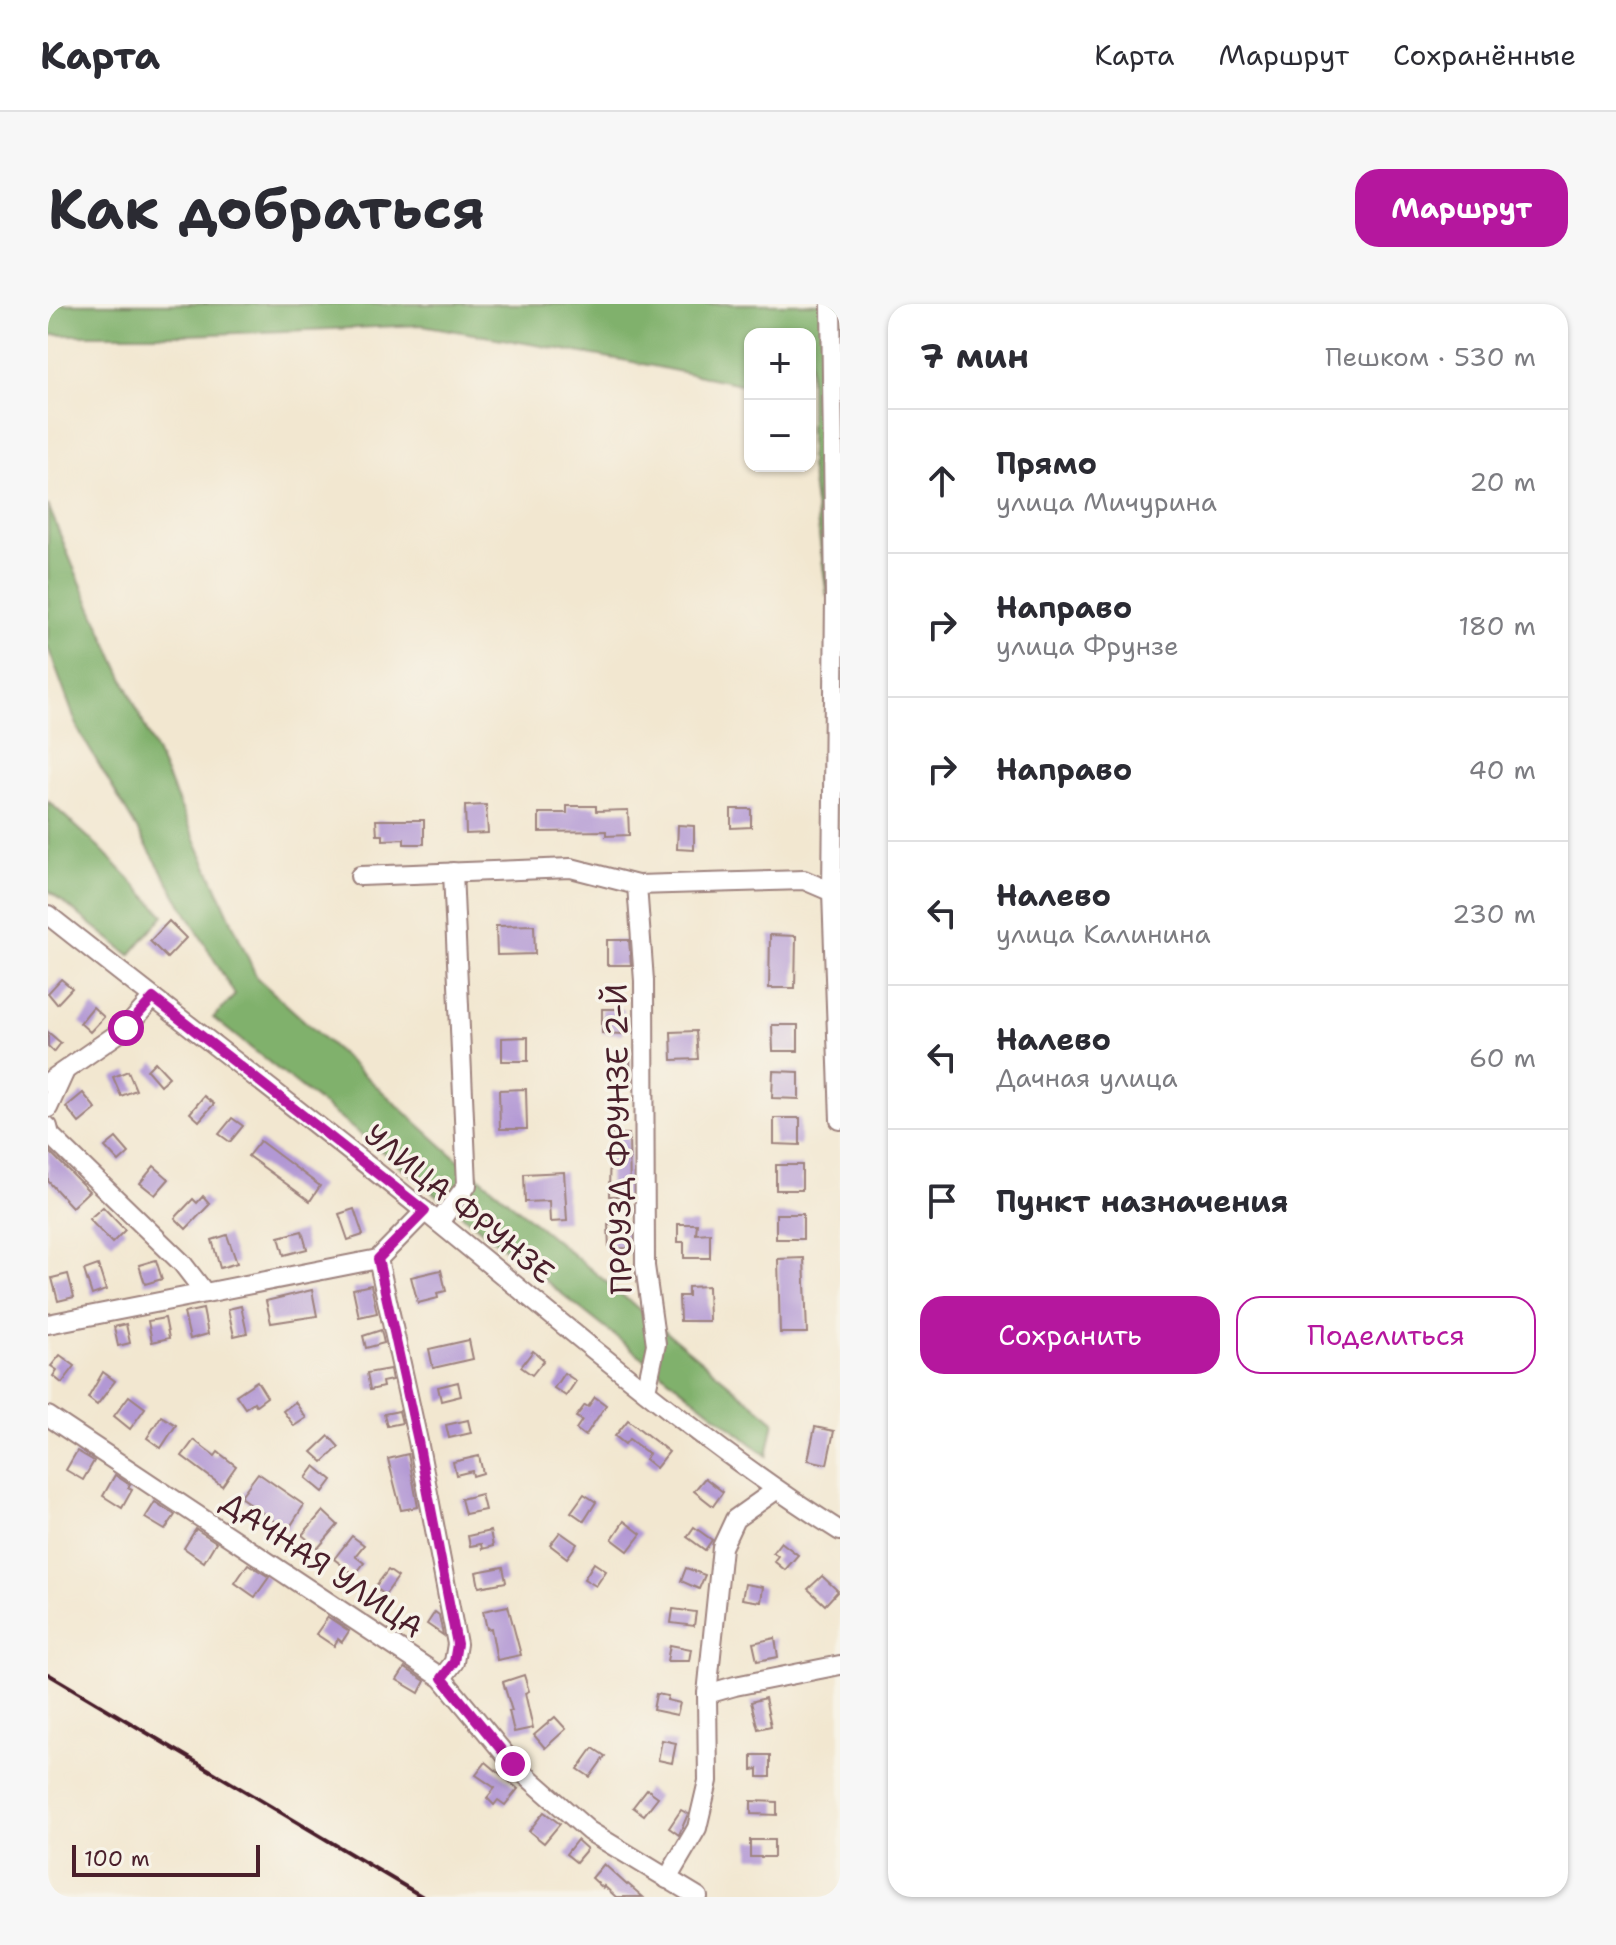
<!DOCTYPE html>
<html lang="ru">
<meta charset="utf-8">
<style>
body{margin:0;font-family:"Shantell Sans",sans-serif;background:#f7f7f7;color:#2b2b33}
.controls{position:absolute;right:24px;top:24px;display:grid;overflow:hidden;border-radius:16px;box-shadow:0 2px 6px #0004}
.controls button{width:72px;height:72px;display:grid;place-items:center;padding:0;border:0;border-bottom:2px solid #e1e1e2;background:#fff;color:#2b2b33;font:40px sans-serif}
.scale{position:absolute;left:24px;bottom:20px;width:188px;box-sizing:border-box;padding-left:8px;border:4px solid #4a1f2b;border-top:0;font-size:22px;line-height:28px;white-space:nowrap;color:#4a1f2b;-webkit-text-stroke:6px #f7f3e8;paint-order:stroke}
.stop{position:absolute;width:24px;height:24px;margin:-18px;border:6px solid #b5179e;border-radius:50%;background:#fff}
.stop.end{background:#b5179e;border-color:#fff;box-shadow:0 2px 8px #0008}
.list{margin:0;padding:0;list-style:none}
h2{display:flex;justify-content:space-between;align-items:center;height:104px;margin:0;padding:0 32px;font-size:34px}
h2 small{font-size:26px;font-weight:400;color:#7c7c81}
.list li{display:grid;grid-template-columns:52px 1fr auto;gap:24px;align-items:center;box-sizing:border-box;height:144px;padding:0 32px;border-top:2px solid #e1e1e2}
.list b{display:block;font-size:30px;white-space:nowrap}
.list p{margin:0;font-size:26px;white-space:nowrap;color:#7c7c81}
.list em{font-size:26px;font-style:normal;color:#7c7c81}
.actions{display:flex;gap:16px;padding:24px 32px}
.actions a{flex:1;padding:18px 0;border:2px solid #b5179e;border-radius:24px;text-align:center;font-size:28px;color:#b5179e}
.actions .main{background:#b5179e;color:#fff}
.icon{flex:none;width:44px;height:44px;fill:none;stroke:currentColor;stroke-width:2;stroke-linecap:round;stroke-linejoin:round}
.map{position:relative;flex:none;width:792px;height:1593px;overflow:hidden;border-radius:24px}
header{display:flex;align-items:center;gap:48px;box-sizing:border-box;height:112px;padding:0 40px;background:#fff;border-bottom:2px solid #e1e1e2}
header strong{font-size:38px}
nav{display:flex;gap:44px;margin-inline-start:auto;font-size:28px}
.intro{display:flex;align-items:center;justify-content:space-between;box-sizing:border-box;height:192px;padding:0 48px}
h1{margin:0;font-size:56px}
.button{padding:20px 36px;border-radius:24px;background:#b5179e;color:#fff;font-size:28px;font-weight:700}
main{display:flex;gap:48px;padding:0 48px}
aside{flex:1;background:#fff;border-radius:24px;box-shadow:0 2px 6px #0004}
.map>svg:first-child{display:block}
.forest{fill:#80b16c;stroke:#65684c;stroke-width:2}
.building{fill:#b298d4}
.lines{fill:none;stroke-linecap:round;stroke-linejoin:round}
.minor-casing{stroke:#9e837e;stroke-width:22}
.minor{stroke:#fff;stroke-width:18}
.rail{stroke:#4a1f2b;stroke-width:4}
.route{stroke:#b5179e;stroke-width:10}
.labels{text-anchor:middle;stroke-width:7;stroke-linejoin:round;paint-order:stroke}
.street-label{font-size:30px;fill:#4a1f2b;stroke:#f7f3e8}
</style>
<header>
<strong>Карта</strong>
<nav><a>Карта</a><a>Маршрут</a><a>Сохранённые</a></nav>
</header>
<div class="intro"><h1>Как добраться</h1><a class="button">Маршрут</a></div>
<main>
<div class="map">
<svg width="792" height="1593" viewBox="0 0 792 1593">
<rect width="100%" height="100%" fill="#f7f3e8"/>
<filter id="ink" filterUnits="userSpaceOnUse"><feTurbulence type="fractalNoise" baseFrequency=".0125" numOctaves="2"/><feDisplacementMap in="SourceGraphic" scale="16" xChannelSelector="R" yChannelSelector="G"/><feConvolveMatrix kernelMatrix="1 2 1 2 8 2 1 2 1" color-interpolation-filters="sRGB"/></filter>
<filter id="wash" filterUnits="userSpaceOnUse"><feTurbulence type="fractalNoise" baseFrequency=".006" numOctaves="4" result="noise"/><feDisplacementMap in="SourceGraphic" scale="32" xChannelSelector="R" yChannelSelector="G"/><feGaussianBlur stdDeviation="1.8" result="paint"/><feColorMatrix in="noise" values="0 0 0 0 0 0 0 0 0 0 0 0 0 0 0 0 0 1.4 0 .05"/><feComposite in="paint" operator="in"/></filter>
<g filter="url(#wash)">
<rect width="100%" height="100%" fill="#f2e7d0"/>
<g class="forest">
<polygon points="0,0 792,0 779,292 762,162 762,30 702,30 702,82 580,57 374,21 141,31 0,31"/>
<polygon points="0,201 25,262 209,674 400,847 726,1117 719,1152 165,714 187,691 31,427 0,343"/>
<polygon points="0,497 51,543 116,611 82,651 0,586"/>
</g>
<g id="blocks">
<g class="building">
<polygon points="438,501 440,529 418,530 417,502"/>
<polygon points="519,502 548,502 548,507 580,506 581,531 558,532 558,527 491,528 491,509 519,509"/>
<polygon points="683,505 703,505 703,523 683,524"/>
<polygon points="328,516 376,516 376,540 356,540 356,535 335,536 335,531 329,531"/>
<polygon points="630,521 646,522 646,546 629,545"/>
<polygon points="121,617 138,634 119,654 102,637"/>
<polygon points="486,621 487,650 449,651 448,622"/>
<polygon points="722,631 748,632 747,684 721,684"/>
<polygon points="559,636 581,636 583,661 559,661"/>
<polygon points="13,675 24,684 9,700 0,689"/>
<polygon points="45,703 56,713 42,728 32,719"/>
<polygon points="554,705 576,705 575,730 554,729"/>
<polygon points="724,721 750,721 750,747 725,747"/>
<polygon points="648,727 650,755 624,756 623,728"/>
<polygon points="0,728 13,739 6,748 0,742"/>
<polygon points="480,733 480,757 454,757 454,734"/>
<polygon points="582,754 583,779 562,779 561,755"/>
<polygon points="107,758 121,773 112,781 99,766"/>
<polygon points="80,767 88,786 73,792 65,773"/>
<polygon points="725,767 751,768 751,795 724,794"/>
<polygon points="478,785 479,825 452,825 451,786"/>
<polygon points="35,789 48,805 31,819 18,803"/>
<polygon points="156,792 166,800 151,817 142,809"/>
<polygon points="184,814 195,822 182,838 171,830"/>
<polygon points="726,814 752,814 752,841 726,840"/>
<polygon points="562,830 581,830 582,892 561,892"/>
<polygon points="68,834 81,849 71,858 57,843"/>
<polygon points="212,837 272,882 262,897 200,852"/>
<polygon points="0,846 41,887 24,903 0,877"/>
<rect x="728" y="861" width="26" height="25"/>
<polygon points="106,862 121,875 107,891 92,879"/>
<polygon points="516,868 519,917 502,918 501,897 477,898 476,870"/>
<polygon points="155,892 162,900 138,925 127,914 145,895 149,899"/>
<polygon points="55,903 77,926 64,939 41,915"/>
<polygon points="306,905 315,931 300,936 291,910"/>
<rect x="728" y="910" width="27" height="25"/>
<polygon points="581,919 581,944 561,945 560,920"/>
<polygon points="630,920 649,920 648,930 662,929 662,954 636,954 636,938 630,938"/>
<polygon points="254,927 259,945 236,951 231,933"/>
<polygon points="179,931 189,959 172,964 164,936"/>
<polygon points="756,954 759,1029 732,1029 730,955"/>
<polygon points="108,956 114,975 97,980 91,961"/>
<polygon points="50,961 58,986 44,991 36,966"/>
<polygon points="393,966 398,987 389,989 390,994 370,999 363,973"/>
<polygon points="20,970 26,993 10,997 4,974"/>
<polygon points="323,981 329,1009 311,1013 305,985"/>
<polygon points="660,982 661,1017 632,1017 631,992 640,992 640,983"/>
<polygon points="264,986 269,1012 223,1019 218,997"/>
<polygon points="193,1002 199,1029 186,1032 180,1005"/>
<polygon points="155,1005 160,1030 142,1035 136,1009"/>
<polygon points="117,1014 121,1034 104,1038 100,1017"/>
<polygon points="78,1020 82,1039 70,1042 66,1023"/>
<polygon points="333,1026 336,1039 318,1044 315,1032"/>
<polygon points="421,1036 425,1055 385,1064 381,1045"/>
<polygon points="485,1047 496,1056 484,1071 473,1063"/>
<polygon points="12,1051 27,1062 14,1079 5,1072 9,1066 3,1062"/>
<polygon points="342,1065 344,1076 334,1078 335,1083 322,1086 319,1069"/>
<polygon points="55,1068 67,1077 49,1101 40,1094"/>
<polygon points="516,1069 528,1077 518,1092 506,1084"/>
<polygon points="209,1077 219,1093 208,1101 206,1098 197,1104 188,1091"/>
<polygon points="410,1078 413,1092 393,1097 390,1083"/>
<polygon points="81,1092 97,1104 82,1125 66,1112"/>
<polygon points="547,1093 558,1101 537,1132 528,1125 534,1116 528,1113 537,1101 540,1103"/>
<polygon points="247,1098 258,1114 246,1122 235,1107"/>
<polygon points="351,1107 354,1119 339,1122 336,1110"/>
<polygon points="113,1112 128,1121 113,1144 99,1134"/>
<polygon points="420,1116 423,1129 401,1134 398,1121"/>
<polygon points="580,1116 621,1148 608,1164 597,1155 601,1150 581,1135 577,1140 567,1132"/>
<polygon points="767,1123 786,1127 779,1160 760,1156"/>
<polygon points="281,1132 291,1143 275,1158 264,1148"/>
<polygon points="146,1136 167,1152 170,1148 188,1162 174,1182 134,1152"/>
<polygon points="29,1147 46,1157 35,1176 18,1166"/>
<polygon points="360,1150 370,1203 353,1206 340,1155"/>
<polygon points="431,1152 435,1169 425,1172 424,1167 408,1171 405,1158"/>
<polygon points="267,1162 284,1176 275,1188 258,1174"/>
<polygon points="210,1169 256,1201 240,1226 192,1193"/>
<polygon points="67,1171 82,1181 80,1184 84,1186 74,1204 55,1192"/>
<polygon points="657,1174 675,1188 665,1202 646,1187"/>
<polygon points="433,1190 437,1206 417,1210 413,1195"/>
<polygon points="536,1190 548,1198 536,1217 523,1208"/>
<polygon points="107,1198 127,1211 117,1226 97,1214"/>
<polygon points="275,1207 290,1221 270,1244 254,1231"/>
<polygon points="576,1217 593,1230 580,1247 564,1235"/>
<polygon points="646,1223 664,1236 657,1246 639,1233"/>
<polygon points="148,1225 168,1238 156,1258 136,1244"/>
<polygon points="442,1227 445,1242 434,1245 433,1240 422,1242 420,1232"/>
<polygon points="512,1228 529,1240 519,1254 502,1241"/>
<polygon points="304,1232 316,1241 307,1252 316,1259 307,1271 286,1255"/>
<polygon points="733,1238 750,1251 737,1266 726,1257 730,1252 725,1248"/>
<polygon points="546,1259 558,1267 548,1282 536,1275"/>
<polygon points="200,1260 221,1273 207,1293 187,1279"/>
<polygon points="455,1263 458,1278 431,1283 428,1268"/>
<polygon points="638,1264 657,1271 651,1285 633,1277"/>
<polygon points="340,1266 350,1273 337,1291 327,1283"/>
<polygon points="774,1272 790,1287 777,1301 760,1285"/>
<polygon points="697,1280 715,1283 713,1298 694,1295"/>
<polygon points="460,1302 473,1351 449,1356 443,1324 439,1325 435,1307"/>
<polygon points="625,1305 648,1308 646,1322 623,1319"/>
<polygon points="387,1308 391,1311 395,1331 379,1320"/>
<polygon points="280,1313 301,1327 294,1338 290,1335 286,1342 268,1330"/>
<polygon points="727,1334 730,1353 709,1357 705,1339"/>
<polygon points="622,1341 643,1345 641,1357 619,1357"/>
<polygon points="357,1364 377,1377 371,1389 349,1376"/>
<polygon points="476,1371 481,1387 477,1389 485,1424 466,1428 461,1407 464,1407 455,1378"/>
<polygon points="608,1390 620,1392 619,1396 632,1399 629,1411 605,1406"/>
<polygon points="717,1394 723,1422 710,1425 703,1398"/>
<polygon points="507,1413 518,1425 497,1444 486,1431"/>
<polygon points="614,1436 628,1439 624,1459 610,1456"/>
<polygon points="545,1444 557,1452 542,1473 530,1465"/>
<polygon points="704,1451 722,1451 722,1473 710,1473 710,1465 704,1466"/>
<polygon points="438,1458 470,1485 457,1501 450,1496 446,1501 439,1494 447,1484 428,1471"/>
<polygon points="599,1485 610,1493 596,1511 585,1503"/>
<polygon points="703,1497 729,1498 729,1511 703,1510"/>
<polygon points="633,1506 640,1510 631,1531 621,1524"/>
<polygon points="496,1508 512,1520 496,1539 481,1527"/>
<polygon points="529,1536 539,1545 528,1558 518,1550"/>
<rect x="702" y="1536" width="24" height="17"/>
<polygon points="556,1560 579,1581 580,1580 595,1593 568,1593 556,1582 555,1584 544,1574"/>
</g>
</g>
</g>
<g filter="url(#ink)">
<use href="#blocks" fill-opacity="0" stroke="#9e837e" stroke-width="2"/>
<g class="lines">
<defs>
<g id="minor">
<polyline points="783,0 787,291 784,588 792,816"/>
<polyline points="312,572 523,564 589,581 756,576 784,588"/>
<polyline points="589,581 596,677 597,962 608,1040 598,1087"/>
<path d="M0 611C126 711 255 808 380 910 515 1019 645 1134 792 1227"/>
<polyline points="0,778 78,724 105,694"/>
<polyline points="0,804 16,769"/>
<polyline points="0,823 2,831 134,959 157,989"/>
<polyline points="391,918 419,881 405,568"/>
<polyline points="330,955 370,1137 409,1340 406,1358 394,1374"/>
<polyline points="330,955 377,907"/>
<polyline points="0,1020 330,955"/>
<polyline points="0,1112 394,1374 465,1460 541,1527 650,1593"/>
<polyline points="659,1390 687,1382 792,1361"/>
<polyline points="619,1575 649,1524 660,1477 659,1390 674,1243 687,1215 728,1186"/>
</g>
</defs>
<use href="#minor" class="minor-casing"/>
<use href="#minor" class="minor"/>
<polyline class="rail" points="0,1370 375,1593"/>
</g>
</g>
<g class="lines" filter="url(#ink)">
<polyline class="route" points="78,724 105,694 377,907 330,955 370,1137 409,1340 406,1358 394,1374 465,1460"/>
</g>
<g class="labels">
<g class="street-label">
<text transform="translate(571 835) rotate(-91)" y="10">ПРОУЗД ФРУНЗЕ 2-Й</text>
<text transform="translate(411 900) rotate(39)" y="10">УЛИЦА ФРУНЗЕ</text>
<text transform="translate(274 1261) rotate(34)" y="10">ДАЧНАЯ УЛИЦА</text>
</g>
</g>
</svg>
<div class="controls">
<button>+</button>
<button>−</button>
</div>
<div class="scale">100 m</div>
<div class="stop" style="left:78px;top:724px"></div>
<div class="stop end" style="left:465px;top:1460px"></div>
</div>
<aside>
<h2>7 мин<small>Пешком · 530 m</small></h2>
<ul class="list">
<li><svg class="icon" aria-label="ahead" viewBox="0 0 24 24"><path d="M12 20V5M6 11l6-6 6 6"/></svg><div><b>Прямо</b><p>улица Мичурина</p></div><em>20 m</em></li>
<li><svg class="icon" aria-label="right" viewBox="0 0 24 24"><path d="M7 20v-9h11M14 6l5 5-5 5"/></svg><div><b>Направо</b><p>улица Фрунзе</p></div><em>180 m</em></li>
<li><svg class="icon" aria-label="right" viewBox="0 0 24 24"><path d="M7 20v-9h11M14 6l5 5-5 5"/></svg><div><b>Направо</b></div><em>40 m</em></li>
<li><svg class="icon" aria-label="left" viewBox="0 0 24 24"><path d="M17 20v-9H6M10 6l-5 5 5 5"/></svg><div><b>Налево</b><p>улица Калинина</p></div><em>230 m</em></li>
<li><svg class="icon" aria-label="left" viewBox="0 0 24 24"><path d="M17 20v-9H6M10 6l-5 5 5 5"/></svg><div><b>Налево</b><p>Дачная улица</p></div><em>60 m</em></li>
<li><svg class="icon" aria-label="arrive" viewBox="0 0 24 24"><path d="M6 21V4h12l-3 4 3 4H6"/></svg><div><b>Пункт назначения</b></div></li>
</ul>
<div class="actions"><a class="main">Сохранить</a><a>Поделиться</a></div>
</aside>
</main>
